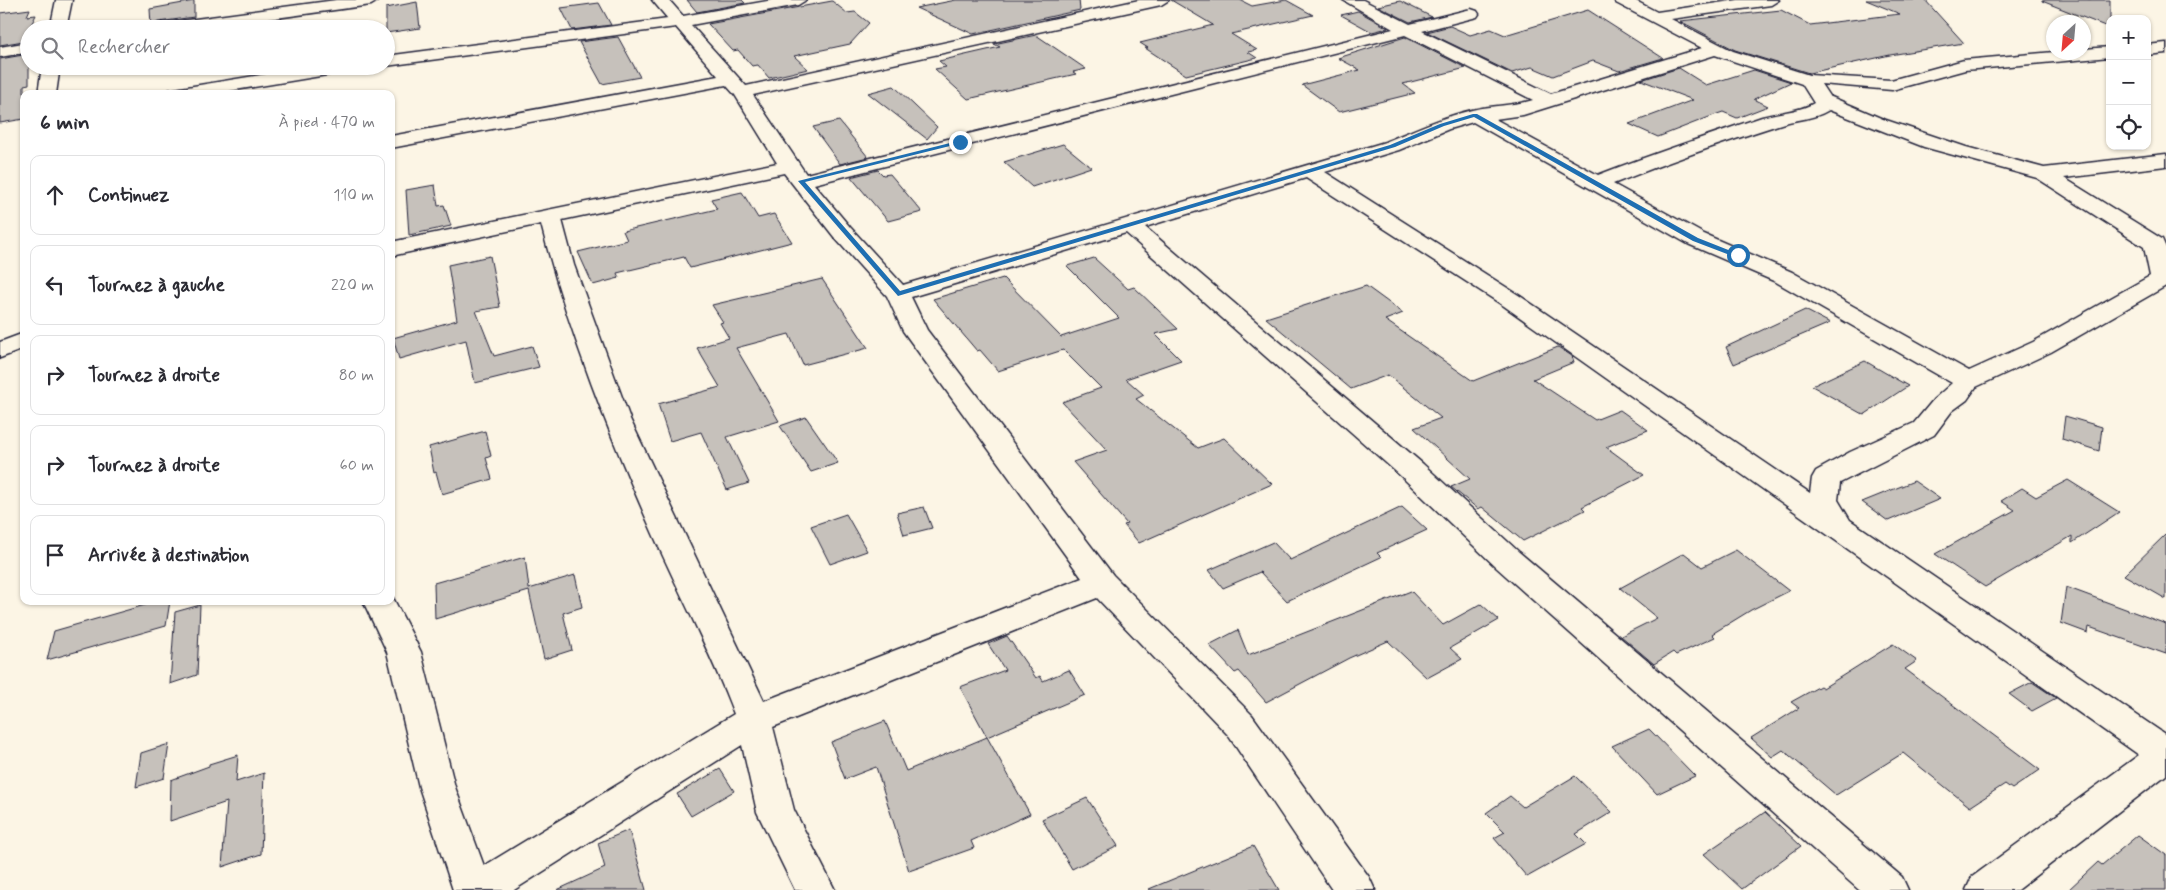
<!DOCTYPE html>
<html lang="fr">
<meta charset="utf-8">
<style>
body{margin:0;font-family:Mynerve,sans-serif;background:#f7f7f7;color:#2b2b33}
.controls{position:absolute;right:15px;top:15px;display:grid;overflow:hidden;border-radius:10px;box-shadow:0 1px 4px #0004}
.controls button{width:45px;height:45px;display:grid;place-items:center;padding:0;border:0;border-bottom:1px solid #e1e1e2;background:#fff;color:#2b2b33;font:25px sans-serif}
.compass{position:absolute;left:2046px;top:15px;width:45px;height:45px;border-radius:50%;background:#fff;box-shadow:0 1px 4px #0004;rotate:206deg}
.stop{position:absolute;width:15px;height:15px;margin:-11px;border:4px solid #1f6fb2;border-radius:50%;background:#fff}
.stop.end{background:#1f6fb2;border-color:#fff;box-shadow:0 1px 5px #0008}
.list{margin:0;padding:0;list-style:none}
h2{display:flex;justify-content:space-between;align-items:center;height:65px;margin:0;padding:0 20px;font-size:21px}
h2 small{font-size:16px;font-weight:400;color:#7c7c81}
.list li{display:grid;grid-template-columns:32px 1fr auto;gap:15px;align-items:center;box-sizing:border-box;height:80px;margin:0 10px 10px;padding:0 10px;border:1px solid #e1e1e2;border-radius:10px}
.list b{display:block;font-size:19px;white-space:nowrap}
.list em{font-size:16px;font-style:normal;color:#7c7c81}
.icon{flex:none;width:28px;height:28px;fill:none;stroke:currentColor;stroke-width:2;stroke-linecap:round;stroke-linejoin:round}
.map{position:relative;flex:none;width:2166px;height:890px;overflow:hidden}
.search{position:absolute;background:#fff;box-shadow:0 1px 4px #0004;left:20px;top:20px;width:375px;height:55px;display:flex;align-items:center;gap:12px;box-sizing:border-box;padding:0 18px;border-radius:28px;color:#7c7c81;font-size:19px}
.panel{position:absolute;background:#fff;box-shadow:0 1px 4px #0004;left:20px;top:90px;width:375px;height:515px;border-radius:10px}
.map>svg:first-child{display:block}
.building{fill:#c6c1bb;stroke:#22223b}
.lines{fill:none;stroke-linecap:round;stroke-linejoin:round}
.street-casing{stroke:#22223b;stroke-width:3}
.street{fill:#fcf5e5;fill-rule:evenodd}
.route{fill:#1f6fb2}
</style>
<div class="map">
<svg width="2166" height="890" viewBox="0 0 2166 890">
<rect width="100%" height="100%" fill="#fcf5e5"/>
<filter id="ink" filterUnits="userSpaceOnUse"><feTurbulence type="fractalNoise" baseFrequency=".02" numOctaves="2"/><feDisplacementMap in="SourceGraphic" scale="10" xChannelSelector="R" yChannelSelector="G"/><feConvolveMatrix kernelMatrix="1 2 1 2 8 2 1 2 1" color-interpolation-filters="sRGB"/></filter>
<g filter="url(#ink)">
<g class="building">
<polygon points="687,0 742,0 745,3 697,12"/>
<polygon points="956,0 1079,0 1080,10 973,34 916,8"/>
<polygon points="1171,0 1240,0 1252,6 1286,0 1313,15 1231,34 1257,50 1248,52 1257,58 1186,75 1145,48 1148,48 1140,43 1213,25"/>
<polygon points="1866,0 1925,0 1964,43 1890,55 1809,73 1735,50 1680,21 1781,10 1810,25 1900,14"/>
<polygon points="2042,0 2110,0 2110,28 2042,1"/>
<polygon points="194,1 194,17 158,22 151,26 150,9"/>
<polygon points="832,1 847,13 855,12 869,23 850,44 794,56 808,69 769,78 758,65 752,66 738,50 733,51 708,24"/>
<polygon points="1400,1 1432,17 1410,22 1378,6"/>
<polygon points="417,2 420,28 386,33 386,8"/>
<polygon points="599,3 611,25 572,30 561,8"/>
<polygon points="30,9 27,16 36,15 29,29 29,40 0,45 0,13"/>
<polygon points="1588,10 1663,58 1619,71 1593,61 1553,76 1532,67 1512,73 1427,32 1450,26 1470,35 1491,29 1505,35"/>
<polygon points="1358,11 1388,28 1372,32 1341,15"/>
<polygon points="1036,35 1086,69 1073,72 1076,74 968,99 935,69 946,67 939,61 1000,47 994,44"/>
<polygon points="618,37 640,77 602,84 579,42"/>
<polygon points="1405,37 1466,68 1403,84 1415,93 1339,112 1302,85 1360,70 1338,58"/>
<polygon points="29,54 29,84 24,85 24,119 0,123 0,59"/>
<polygon points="1679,68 1706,85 1754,70 1791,82 1754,99 1768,106 1737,118 1723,112 1717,114 1658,137 1629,124 1693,100 1641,80"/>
<polygon points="894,86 937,127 927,139 868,93"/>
<polygon points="839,121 868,157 840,164 813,127"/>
<polygon points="1063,144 1091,167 1032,187 1004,162"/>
<polygon points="878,170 883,175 890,174 922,212 888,221 851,177"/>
<polygon points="435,185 438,206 444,205 451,226 409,235 406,190"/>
<polygon points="742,192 758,218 774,214 792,242 690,268 684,257 617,273 619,278 593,285 578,252 627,240 623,231 717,209 711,199"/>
<polygon points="490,256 500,307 476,311 494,356 532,346 539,367 475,383 466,340 399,359 393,338 457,320 448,265"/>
<polygon points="1094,258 1128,289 1134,287 1178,329 1155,334 1181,360 1126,379 1144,395 1136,399 1198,448 1224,438 1272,484 1139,543 1124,525 1127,524 1073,462 1107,450 1062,402 1101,388 1063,350 998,371 980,350 977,351 933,299 1003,278 1061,337 1119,318 1067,266"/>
<polygon points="822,279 868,348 803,365 789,334 736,348 779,421 727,437 749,483 727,490 701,432 670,441 658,404 720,387 697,348 729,338 720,323 723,322 712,305"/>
<polygon points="1366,286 1403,313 1385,320 1473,381 1558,347 1572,356 1574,362 1533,379 1595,420 1620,410 1648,430 1606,447 1644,475 1582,507 1585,510 1523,541 1482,507 1478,509 1451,487 1470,479 1414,428 1441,418 1388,375 1351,389 1266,318"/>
<polygon points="1805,310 1830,323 1734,364 1726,347"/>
<polygon points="1865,361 1908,386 1864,415 1812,386"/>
<polygon points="2065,416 2102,427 2099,451 2062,439"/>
<polygon points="806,417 838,463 811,472 780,426"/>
<polygon points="485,431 491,456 486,458 492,479 442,494 436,472 434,473 429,447"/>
<polygon points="2068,480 2119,512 2072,543 2072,536 1985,587 1935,554 2015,510 2001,501 2022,488 2036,497"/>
<polygon points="1914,481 1940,499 1888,521 1862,502"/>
<polygon points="924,507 932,528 904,535 897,513"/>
<polygon points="1402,507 1427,530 1377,553 1381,557 1287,601 1260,572 1223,588 1209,570 1273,542 1290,560"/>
<polygon points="846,514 867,551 830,564 811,526"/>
<polygon points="2166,534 2166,599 2124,575"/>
<polygon points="1736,550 1789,591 1751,610 1712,634 1715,637 1676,655 1673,652 1654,664 1621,636 1657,618 1620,588 1684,553 1702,567"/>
<polygon points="525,557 529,589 575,575 582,607 563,613 572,650 544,659 529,591 435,619 434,583"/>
<polygon points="2066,587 2166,624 2166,654 2089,627 2088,633 2061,623"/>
<polygon points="1411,591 1443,625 1481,604 1499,620 1450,648 1462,659 1427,678 1388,641 1349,658 1266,702 1239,671 1235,673 1209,645 1238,630 1248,655"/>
<polygon points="159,601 170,601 166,626 47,660 54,631"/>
<polygon points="200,605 197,675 170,684 175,612"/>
<polygon points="1007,636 1036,678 1040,676 1043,681 1069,670 1085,695 987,737 960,687 1005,670 988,644"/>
<polygon points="1893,644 1917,661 1905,669 2040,770 2012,789 2005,784 1970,807 1903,753 1836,795 1783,750 1772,757 1751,738 1799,708 1791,702 1820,686 1823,688"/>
<polygon points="2032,682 2056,698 2032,711 2009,694"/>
<polygon points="885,721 906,771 987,737 1030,814 971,841 974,848 909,871 876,767 845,779 831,742"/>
<polygon points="1649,729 1695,776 1657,794 1612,746"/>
<polygon points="169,744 164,778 136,787 141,753"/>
<polygon points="238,755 236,782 264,773 261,854 222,867 227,802 170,821 171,780 209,766 209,764"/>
<polygon points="720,769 734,791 691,816 677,794"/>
<polygon points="1575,776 1612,812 1576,834 1586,844 1527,877 1494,838 1505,832 1486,813 1510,796 1523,807"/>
<polygon points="1087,798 1118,846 1072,869 1042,819"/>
<polygon points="1765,812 1801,846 1742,889 1704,854"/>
<polygon points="629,830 646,890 557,890 605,868 598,843"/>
<polygon points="2138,835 2166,855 2166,890 2068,890 2098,862 2102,865"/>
<polygon points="1253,846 1279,890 1149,890 1149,889"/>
</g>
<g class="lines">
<defs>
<g id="street">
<polygon points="56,0 72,0 66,29 50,29"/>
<polygon points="336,0 379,0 371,5 196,29 150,29 158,24"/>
<path d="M652 0H669L683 16 773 0H806L798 5 691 25 746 86 1139 0H1169L1161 5 753 95 806 174 1393 29 1343 0H1363L1410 24 1471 9 1477 11 1479 14 1477 17 1422 31 1551 94 1702 48 1616 3 1614 0H1634L1657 12 1738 0H1779L1771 5 1671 19 1733 51 1809 75 1891 80 1964 60 2054 52H2084V49L2110 47V57L1965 70 1892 90 1821 84 1829 96 1883 119 1966 147 2044 168 2166 154V166L2064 178 2162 239 2166 248V286L2051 352 1976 387 1967 400 1952 411 1934 435 1840 483 1838 500 1850 520 2166 735V775L2017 890H1966L1972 877 2139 755 1504 306 1306 178 1145 227 1423 464 1519 552 1902 877 1908 890H1859L1497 568 1403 478 1126 233 911 297 927 330 1113 575 1252 715 1369 877 1375 890H1332L1228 735 1097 598 773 727 794 810 835 890H795L757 812 742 745 514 890H453L419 787 387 652 363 601H391V594L421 652 455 787 484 866 734 714C711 653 680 595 653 534 609 434 568 331 541 224L391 256V242L777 163 735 95 726 85 391 148V136L718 76 676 27 386 66V56L668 19ZM1405 35 1533 100C1513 106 1493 105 1472 110 1442 117 1414 130 1385 142L903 285 850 227 814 184ZM1715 55 1802 84 1814 103C1799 112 1779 112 1762 117 1707 136 1652 154 1598 175L1495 119 1523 115ZM1829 110 1924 147 2037 178 2144 247 2150 276 2033 342 1969 371 1792 272 1704 234 1613 184C1667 162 1722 143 1778 125 1795 119 1813 120 1829 110ZM1473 122 1688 244 1776 282 1952 383 1934 399 1914 423 1850 452 1816 471 1812 478 1810 493 1520 296 1325 172 1399 150 1449 129ZM784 173 834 237 887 296 903 331 1082 578 764 701 630 419 574 265 562 220Z"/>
<polygon points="29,42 29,52 0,57 0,47"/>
<polygon points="2166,43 2166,53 2147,55 2147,45"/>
<polygon points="42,66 60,66 56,94 38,94"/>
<polygon points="316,66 360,66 357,70 351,71 211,94 166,94 169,90 175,89"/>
<polygon points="24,333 24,349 0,358 0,342"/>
</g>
</defs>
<use href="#street" class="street-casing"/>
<use href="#street" class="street"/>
</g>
</g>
<polygon class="route" points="1473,114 1477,114 1698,238 1741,255 1735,257 1693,241 1474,117 1444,126 1395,147 898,296 798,181 962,140 962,143 805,182 900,291 1390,145 1440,124"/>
</svg>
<div class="controls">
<button>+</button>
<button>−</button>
<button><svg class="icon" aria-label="locate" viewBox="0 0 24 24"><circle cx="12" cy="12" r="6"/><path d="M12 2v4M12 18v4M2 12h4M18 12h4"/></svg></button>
</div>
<svg class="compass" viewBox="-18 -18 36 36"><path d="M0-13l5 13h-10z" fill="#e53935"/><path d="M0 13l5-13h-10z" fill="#7c7c81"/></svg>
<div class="stop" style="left:1738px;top:255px"></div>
<div class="stop end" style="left:960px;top:142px"></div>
<div class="search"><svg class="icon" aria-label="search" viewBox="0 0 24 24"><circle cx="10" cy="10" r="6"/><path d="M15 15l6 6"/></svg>Rechercher</div>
<section class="panel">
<h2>6 min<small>À pied · 470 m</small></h2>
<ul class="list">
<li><svg class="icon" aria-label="ahead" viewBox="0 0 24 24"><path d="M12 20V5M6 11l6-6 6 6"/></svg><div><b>Continuez</b></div><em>110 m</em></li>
<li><svg class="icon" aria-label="left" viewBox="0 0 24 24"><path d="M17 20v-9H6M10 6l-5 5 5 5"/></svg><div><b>Tournez à gauche</b></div><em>220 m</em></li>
<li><svg class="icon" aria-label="right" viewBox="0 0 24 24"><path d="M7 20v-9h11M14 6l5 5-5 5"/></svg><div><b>Tournez à droite</b></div><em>80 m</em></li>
<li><svg class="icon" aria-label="right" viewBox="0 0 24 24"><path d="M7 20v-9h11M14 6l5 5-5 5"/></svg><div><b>Tournez à droite</b></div><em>60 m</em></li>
<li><svg class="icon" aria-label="arrive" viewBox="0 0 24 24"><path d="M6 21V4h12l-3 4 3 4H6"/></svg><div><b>Arrivée à destination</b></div></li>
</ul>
</section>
</div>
